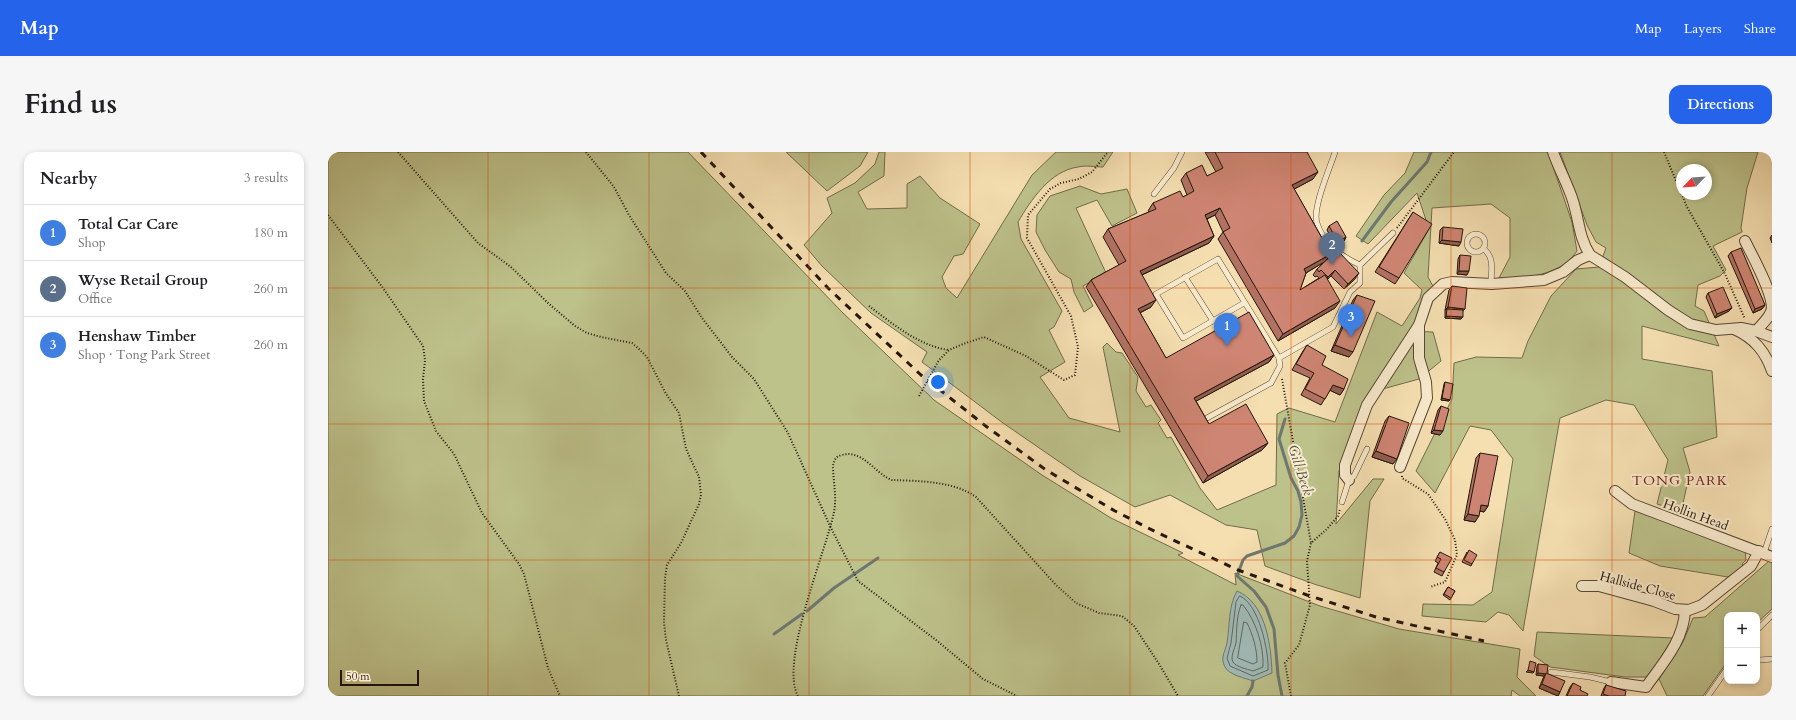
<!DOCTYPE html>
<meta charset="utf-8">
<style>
body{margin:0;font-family:Cardo,serif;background:#f6f6f6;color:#202124}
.controls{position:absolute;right:12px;bottom:12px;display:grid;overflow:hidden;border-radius:8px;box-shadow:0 2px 6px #0003}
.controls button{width:36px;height:36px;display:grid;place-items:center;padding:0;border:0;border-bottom:1px solid #e0e0e0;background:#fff;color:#202124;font:20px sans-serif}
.compass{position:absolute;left:1348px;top:12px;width:36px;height:36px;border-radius:50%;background:#fff;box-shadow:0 2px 6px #0003;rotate:245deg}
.scale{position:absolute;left:12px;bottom:10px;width:79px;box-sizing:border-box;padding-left:4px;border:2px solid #24160c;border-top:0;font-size:11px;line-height:14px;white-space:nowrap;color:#24160c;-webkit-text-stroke:3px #f8eacc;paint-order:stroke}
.you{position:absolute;left:610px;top:230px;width:14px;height:14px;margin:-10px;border:3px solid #fff;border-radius:50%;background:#1a73e8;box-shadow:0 0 0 6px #1a73e833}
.badge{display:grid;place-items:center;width:26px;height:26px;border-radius:50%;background:#2563eb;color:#fff;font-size:13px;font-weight:700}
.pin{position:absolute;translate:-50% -33px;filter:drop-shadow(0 1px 2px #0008)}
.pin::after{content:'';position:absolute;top:21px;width:14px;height:12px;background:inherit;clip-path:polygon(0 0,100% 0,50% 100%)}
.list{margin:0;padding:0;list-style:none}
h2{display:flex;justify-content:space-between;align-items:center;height:52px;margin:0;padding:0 16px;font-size:17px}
h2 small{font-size:13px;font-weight:400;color:#757577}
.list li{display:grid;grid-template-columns:26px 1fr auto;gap:12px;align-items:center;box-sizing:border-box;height:56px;padding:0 16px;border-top:1px solid #e0e0e0}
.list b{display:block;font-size:15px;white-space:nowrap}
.list p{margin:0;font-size:13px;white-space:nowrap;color:#757577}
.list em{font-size:13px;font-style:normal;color:#757577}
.map{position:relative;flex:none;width:1444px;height:544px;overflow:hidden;border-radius:12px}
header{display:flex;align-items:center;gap:24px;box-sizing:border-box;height:56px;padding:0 20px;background:#2563eb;color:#fff}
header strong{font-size:19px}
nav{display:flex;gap:22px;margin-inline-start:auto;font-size:14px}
.intro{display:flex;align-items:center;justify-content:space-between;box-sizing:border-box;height:96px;padding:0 24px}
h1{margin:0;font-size:28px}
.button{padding:10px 18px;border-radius:12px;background:#2563eb;color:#fff;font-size:14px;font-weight:700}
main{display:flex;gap:24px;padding:0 24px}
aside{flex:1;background:#fff;border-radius:12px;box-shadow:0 2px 6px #0003}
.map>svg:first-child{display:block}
.green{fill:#bdc18a;stroke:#706c4b;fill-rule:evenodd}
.water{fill:#a0bab6;stroke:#6e7872}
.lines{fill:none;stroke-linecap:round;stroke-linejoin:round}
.shore{stroke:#626861;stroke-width:1}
.stream{stroke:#6e7872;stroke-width:3}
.lane-casing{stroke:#584835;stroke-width:6}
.street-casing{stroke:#584835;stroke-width:12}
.path{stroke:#24160c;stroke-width:2;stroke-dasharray:1 2;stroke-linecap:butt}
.lane{stroke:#f8eacc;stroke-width:5}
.street{stroke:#f8eacc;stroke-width:10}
.rail{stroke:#24160c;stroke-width:3;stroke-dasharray:7 7;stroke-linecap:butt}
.wall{fill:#b17263;stroke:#24160c;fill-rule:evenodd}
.shaded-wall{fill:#905d50;stroke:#24160c}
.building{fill:#ce8573;stroke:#24160c}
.grid{fill:none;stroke:#d4520c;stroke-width:1;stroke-opacity:0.55}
.labels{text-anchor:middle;stroke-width:4;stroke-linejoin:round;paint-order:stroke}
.street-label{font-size:13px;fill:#24160c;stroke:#f8eacc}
.water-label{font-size:14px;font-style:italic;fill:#4f4f48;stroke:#f8eacc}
.neighbourhood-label{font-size:14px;letter-spacing:1px;fill:#7a1f14;stroke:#f8eacc}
</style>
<header>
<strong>Map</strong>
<nav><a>Map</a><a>Layers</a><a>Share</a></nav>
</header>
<div class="intro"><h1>Find us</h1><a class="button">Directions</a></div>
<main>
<aside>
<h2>Nearby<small>3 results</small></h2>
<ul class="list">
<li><span class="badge" style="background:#3f7fe0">1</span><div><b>Total Car Care</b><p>Shop</p></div><em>180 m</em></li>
<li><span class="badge" style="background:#5c6f8a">2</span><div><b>Wyse Retail Group</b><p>Office</p></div><em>260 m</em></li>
<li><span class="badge" style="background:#3f7fe0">3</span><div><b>Henshaw Timber</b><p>Shop · Tong Park Street</p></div><em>260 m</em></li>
</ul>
</aside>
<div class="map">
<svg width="1444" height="544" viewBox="0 0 1444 544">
<rect width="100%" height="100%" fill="#f5dfb1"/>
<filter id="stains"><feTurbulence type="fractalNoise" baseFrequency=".005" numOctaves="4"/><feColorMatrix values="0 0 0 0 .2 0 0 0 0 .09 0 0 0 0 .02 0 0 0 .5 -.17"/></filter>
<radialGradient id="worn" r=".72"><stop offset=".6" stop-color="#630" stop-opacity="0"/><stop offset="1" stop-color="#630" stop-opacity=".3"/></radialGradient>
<g class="green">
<polygon points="0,0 360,0 514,160 606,248 714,323 783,366 855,401 850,403 908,433 907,421 992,454 1071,477 1192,497 1189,525 1208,544 1192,544 1184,538 1183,543 1184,544 0,544"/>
<polygon points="458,0 540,0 532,14 499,39"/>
<path d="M551 0H557L556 24 530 40 539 57 579 56V32L592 24 612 46 652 72 635 102 626 104 614 125 618 136 629 146 704 23 728 0H785L775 15C767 15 758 13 750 15 722 19 703 48 690 70L693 87 734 159 726 175 721 178 737 210 712 225 741 266 792 280 775 195 779 191 788 200 794 201 810 225 808 239 818 255 823 253 833 268 830 271 839 286 843 285 872 336 889 358 948 333 949 262 961 256 1007 270 1049 160 1074 174 1092 146 1094 138 1076 121 1101 77 1089 41 1040 92 1028 84 1056 43 1077 21 1086 0H1220L1244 70 1249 99C1246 103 1242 108 1238 111 1218 125 1194 126 1171 126L1182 105V66L1163 52 1104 56 1100 125 1107 138 1082 179 1105 180 1113 209 1091 227 1051 238 1011 319 1008 372 1045 327H1056L1042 349 1032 446 986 432 937 414 929 378 898 373 842 343 807 355 752 324 675 271 594 210 599 200 543 161 494 114 476 93 504 61 499 46 527 31 547 12Z"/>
<path d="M1232 0H1430L1419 36 1413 76 1414 80 1385 94 1398 118 1392 124 1370 133 1367 154 1376 159 1391 194 1314 174V207L1384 219 1389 285 1355 296 1362 320 1353 360 1329 352 1340 308 1306 253 1278 248 1232 266 1195 479 1181 463 1170 460 1158 470 1094 464 1095 452 1145 453 1164 440 1185 307 1163 278 1142 274 1107 341 1088 319 1124 247 1126 211 1148 205 1194 206 1200 189 1223 144 1248 117 1271 115 1278 96 1268 90 1259 73ZM1354 18H1378V42H1354Z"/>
<polygon points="752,34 773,42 799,37 809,61 784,74 769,48 748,56 778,121 755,134 765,154 756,160 746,140 743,127 731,120 717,98 708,80 709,63 722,44"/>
<polygon points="1307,359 1417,398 1418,408 1414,412 1415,415 1400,425 1332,414 1301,401"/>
<polygon points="1441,409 1444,410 1444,457 1429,471 1429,463 1399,463 1399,510 1375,544 1339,544 1331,527 1355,490 1365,466 1377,465"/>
<polygon points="1209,480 1345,486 1320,525 1297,525 1222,515 1206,504"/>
</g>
<path class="water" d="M909 439C938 451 943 493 944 521L925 529C917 526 901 523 897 515 892 506 897 500 899 491 902 473 900 455 909 439Z"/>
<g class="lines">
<g class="shore">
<path d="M912 444C931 452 941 500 940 518L925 524 902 514 899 506 903 491 908 450Z"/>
<path d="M913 453H915C928 469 936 494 935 515L925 519C919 517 908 515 905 510 902 505 907 496 908 491 909 479 908 465 913 453Z"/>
<path d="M916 470 919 471C925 483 929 497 929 510L925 512 910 506Z"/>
</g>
<g class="stream">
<polyline points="1034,89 1063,50 1099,10 1103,0"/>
<polyline points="479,459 506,436 550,406"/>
<polyline points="446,482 474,462"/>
<polyline points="919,544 924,535 925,529"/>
<polyline points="954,544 950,523 946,477 938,455 926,439 909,424 915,408 919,404 957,391 966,384 971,375 974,363 973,350 970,339 963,326 951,287 957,267"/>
</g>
<defs>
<g id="lane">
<path d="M1007 0C1002 16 984 56 989 71 995 91 1014 105 1032 113L1065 81"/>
<polyline points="826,42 846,16 854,0"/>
<circle cx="1148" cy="91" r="9"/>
<path d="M1156 97C1167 106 1163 119 1163 132"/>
<polyline points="857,125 885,169"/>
<polyline points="916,151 855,186 828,142 890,107 951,206"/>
<polyline points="879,266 943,231 952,214 951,206 1005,175 1022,140 1032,131 1032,113"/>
<polyline points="1014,350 1021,328 1026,324 1039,297"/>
<polyline points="1436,401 1444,377"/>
<polyline points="1429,478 1444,463"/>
<polyline points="1432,508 1444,507"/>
<polyline points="1223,520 1262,525 1283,530"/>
<polyline points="1380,544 1399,517"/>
</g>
<g id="street">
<path d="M1225 0C1231 17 1240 33 1245 49 1251 68 1251 86 1262 103"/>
<path d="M1406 177C1426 186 1437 199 1444 219"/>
<polyline points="1428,179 1444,185"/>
<path d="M1072 315 1099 246 1098 230 1091 206V173L1100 146 1115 132 1124 130 1164 132 1216 128 1235 120 1250 108 1262 103 1297 125 1340 158 1362 172 1388 178 1413 176 1428 179C1433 173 1443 165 1444 156 1444 139 1425 105 1417 89"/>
<polyline points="1021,328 1017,323 1017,313 1039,253 1091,173"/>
<polyline points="1287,339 1304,352 1444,405"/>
<polyline points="1254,434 1271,434 1326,449 1347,457 1361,458 1374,453 1423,414 1431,399"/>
<path d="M1283 530 1318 535C1335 511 1356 488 1357 458"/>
</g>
</defs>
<use href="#lane" class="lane-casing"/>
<use href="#street" class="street-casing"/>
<g class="path">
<polyline points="70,0 150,91 183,115 220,151 247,174 259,181 273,185 304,191 311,197 319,205 337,240 351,261 358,297 371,325 373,343 371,352 353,391 339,413 337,426 336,470 338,488 351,544"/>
<polyline points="258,0 286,35 301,63 338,121 357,139 374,166 404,205 426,227 460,281 502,374 530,429 608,488 655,527 689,544"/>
<polyline points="1336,0 1359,55 1396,120 1417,167"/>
<polyline points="0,63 55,136 95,194 97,208 95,227 96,249 108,279 126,302 154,361 191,412 196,422 220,516 232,544"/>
<polyline points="1069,76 1126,0"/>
<path d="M541 154C565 172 591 194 621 198"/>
<polyline points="954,227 983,391"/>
<polyline points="591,244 611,208 621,198 635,192 656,185 698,204 736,228 747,223 750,195 743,164 699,86 700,63 722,37 733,31 751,27 764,20 780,0"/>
<polyline points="1074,324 1074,326 1100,342 1117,367 1127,388 1129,403 1117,430 1102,435"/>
<path d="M470 544C451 510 498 399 506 360 509 345 505 328 505 314 506 308 508 304 514 303 535 297 547 322 564 328 591 329 626 329 648 345L728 433 748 451 771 461 794 464 806 474 831 512 850 544"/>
<polyline points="963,544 957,511 971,493 982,453 979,409 983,391 999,377 1010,364 1012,357"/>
</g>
<use href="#lane" class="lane"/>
<use href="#street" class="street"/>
<polyline class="rail" points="373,0 500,136 593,223 659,275 718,318 787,359 828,380 910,418 979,443 1048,465 1156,489"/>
</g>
<g class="wall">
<path d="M877 0H979L985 27 966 37 1003 102 999 108 1027 127 1016 137 1003 124 999 128 1007 156 950 189 890 87 895 80 887 63 879 67 886 84 881 91 814 123 823 155 812 161 838 206 946 203 941 210 868 249 881 272 940 291 934 298 875 331 758 135 763 128 791 113 775 85 780 77 821 60 820 59 825 51 855 45 859 43 853 28 858 21 879 24 888 20ZM996 110 989 117 985 123 987 125 989 124 991 126 972 138 978 121Z"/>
<polygon points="1085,60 1071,126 1067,132 1047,120"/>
<polygon points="1001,74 1018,85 1016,89 1008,94 999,78"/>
<polygon points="1115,75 1131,94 1111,91 1112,78"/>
<polygon points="1444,83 1444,91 1442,86"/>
<polygon points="1403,100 1437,153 1434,157 1425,161 1400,104"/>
<polygon points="1132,103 1139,123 1129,122 1130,107"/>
<polygon points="1124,134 1135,158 1133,167 1117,166 1117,158 1121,138"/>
<polygon points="1380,141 1404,156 1401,159 1387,166 1378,145"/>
<polygon points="1029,143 1021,205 1003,199 1025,148"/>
<polygon points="979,193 994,213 1016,237 1012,243 1002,238 993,253 973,243 982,226 964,218 975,199"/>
<polygon points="1117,230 1121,249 1113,248 1116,232"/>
<polygon points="1113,254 1112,283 1103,281 1110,258"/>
<polygon points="1061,264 1065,312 1044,305 1057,269"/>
<polygon points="1152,301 1160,354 1156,360 1152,359 1147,370 1136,368 1148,306"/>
<polygon points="1112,400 1116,420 1114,424 1106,420 1110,411 1107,409"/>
<polygon points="1139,400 1144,412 1143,414 1134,410"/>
<polygon points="1120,435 1127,439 1122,448 1115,443"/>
<polygon points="1210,512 1219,522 1232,540 1230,544 1211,536 1216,524 1208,523 1209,514"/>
<polygon points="1245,531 1252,538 1259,544 1238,544 1242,535"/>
<polygon points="1278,533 1297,544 1273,544 1276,536"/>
</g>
<g class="shaded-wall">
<polygon points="990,20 985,27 959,41 964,33"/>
<polygon points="892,56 887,63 872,70 877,63"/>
<polygon points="886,84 881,91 807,126 812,119"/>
<polygon points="1018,85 1016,89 1008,94 1010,90"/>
<polygon points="1114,88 1133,90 1131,94 1111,91"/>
<polygon points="1003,102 998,109 971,125 976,117"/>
<polygon points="1007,118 1003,124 996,131 1000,125"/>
<polygon points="1131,119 1141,119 1139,123 1129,122"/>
<polygon points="1031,121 1027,127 1016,137 1020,132"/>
<polygon points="828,148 823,155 805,164 810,157"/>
<polygon points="1012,149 1007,156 950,189 955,182"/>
<polygon points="1437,153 1434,157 1425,161 1427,157"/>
<polygon points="1120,155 1137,157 1134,160 1119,157 1117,158"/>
<polygon points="1404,156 1401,159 1387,166 1389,162"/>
<polygon points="1118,164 1135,165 1133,167 1117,166"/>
<polygon points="1007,193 1025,200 1021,205 1003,199"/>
<polygon points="946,203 941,210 861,253 866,246"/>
<polygon points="1005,233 1016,237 1012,243 1001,238"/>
<polygon points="1114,246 1122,248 1121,249 1113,248"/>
<polygon points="1106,278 1115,279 1112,283 1103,281"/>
<polygon points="940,291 934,298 875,331 880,324"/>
<polygon points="1048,299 1069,307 1065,312 1044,305"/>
<polygon points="1153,353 1160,354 1156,360 1149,358"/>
<polygon points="1140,362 1151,364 1147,370 1136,368"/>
<polygon points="1200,518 1206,520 1205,521 1198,520"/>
<polygon points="1210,521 1218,522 1216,524 1208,523"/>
<polygon points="1214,532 1232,540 1230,544 1211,536"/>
</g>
<g class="building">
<polygon points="887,0 979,0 990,20 964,33 1003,102 976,117 978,121 972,138 997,123 1012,149 955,182 895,80 902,76 892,56 877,63 886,84 812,119 828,148 810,157 838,206 921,160 946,203 866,246 881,272 918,252 940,291 880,324 763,128 798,109 780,77 828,57 825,51 852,39 855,45 866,39 858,21 874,13 879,24 895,16"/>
<polygon points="1085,60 1104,72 1071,126 1051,115"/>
<polygon points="1009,69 1018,85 1010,90 1001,74"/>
<polygon points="1115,75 1135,77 1133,90 1114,88"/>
<polygon points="1413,96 1437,153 1427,157 1403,100"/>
<polygon points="1009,98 1031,121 1020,132 1007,118 1000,125 993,118 991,120 989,117"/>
<polygon points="1132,103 1143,104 1141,119 1131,119"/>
<polygon points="1124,134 1139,136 1137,157 1120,155"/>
<polygon points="1395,135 1404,156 1389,162 1380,141"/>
<polygon points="1029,143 1047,149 1025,200 1007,193"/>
<polygon points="1119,157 1135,158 1135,165 1118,164"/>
<polygon points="979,193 998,204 994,213 1020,227 1016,237 1005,233 997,247 977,237 986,221 968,212"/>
<polygon points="1117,230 1125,232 1122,248 1114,246"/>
<polygon points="1113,254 1121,257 1115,279 1106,278"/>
<polygon points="1061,264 1081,271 1069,307 1048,299"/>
<polygon points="1152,301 1170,304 1160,354 1153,353 1151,364 1140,362"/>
<polygon points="1141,398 1149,403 1144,412 1136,408"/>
<polygon points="1112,400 1124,406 1116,420 1108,416 1113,407 1109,405"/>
<polygon points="1120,435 1127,439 1123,446 1116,442"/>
<polygon points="1202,509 1208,511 1206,520 1200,518"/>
<polygon points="1210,512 1220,513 1219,522 1210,521"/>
<polygon points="1218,521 1237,529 1232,540 1214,532"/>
<polygon points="1245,531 1253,535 1252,538 1260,542 1259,544 1239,544"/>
<polygon points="1278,533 1298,539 1297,544 1281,544 1275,542"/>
</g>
<path class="grid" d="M160 0V544M321 0V544M481 0V544M642 0V544M802 0V544M963 0V544M1123 0V544M1284 0V544M0 136H1444M0 272H1444M0 408H1444"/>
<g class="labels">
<g class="street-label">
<text transform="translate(1368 362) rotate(20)" y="5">Hollin Head</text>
<text transform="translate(1310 433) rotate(15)" y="5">Hallside Close</text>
</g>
<g class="water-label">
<text transform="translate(973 318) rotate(72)" y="5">Gill Beck</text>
</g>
<g class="neighbourhood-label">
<text x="1352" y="333">TONG PARK</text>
</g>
</g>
<rect width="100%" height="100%" filter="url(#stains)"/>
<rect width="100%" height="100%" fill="url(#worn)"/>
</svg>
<div class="controls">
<button>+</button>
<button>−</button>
</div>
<svg class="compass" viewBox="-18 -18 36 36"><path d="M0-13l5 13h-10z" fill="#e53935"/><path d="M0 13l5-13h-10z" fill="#757577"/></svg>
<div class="scale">50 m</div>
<div class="you"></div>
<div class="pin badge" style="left:899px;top:194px;background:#3f7fe0">1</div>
<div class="pin badge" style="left:1004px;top:113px;background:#5c6f8a">2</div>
<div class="pin badge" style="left:1023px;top:185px;background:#3f7fe0">3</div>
</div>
</main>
